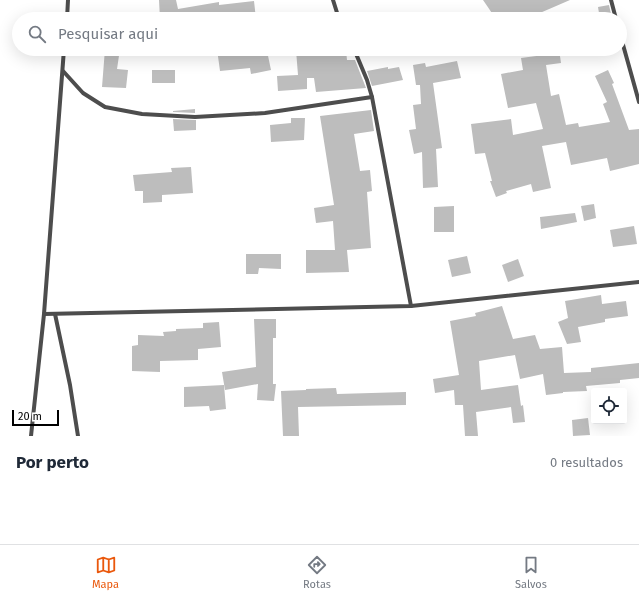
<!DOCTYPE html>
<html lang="pt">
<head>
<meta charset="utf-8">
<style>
  :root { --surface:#fff; --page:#f2f2f3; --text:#1f2937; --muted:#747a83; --line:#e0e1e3; --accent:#ea580c }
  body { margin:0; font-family:"Fira Sans",sans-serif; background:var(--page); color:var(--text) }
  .controls { position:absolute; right:12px; bottom:12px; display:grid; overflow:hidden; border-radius:4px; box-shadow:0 4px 16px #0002 }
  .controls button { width:36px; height:36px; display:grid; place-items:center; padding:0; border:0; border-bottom:1px solid var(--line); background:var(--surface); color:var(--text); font:20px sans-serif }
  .scale { position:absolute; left:12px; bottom:10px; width:47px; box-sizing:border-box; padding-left:4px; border:2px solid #000; border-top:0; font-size:11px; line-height:14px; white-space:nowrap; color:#000; -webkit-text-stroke:3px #fff; paint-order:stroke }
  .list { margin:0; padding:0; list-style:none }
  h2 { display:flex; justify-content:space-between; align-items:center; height:52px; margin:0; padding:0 16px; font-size:17px }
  h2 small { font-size:13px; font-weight:400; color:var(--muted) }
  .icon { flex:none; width:22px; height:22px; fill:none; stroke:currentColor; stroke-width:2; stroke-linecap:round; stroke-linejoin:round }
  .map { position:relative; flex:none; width:639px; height:436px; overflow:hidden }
  .search { position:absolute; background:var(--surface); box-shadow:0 4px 16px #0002; left:12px; right:12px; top:12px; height:44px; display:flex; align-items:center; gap:10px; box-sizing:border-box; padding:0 14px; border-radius:22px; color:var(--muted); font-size:15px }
  .sheet { height:108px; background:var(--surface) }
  nav { display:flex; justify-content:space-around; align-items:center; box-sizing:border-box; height:56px; border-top:1px solid var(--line); background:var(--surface); font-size:11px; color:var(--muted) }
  nav a { display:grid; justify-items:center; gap:2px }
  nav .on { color:var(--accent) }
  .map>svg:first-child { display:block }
  .building { fill:#bdbdbd }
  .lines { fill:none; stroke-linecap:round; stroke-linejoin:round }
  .minor { stroke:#4d4d4d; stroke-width:4 }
</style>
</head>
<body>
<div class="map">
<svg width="639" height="436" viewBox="0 0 639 436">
  <rect width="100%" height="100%" fill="#fff"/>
  <!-- building -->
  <g class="building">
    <polygon points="159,0 176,0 178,9 219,2 219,5 254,1 256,19 160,19"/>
    <polygon points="483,0 570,0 526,19 496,19"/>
    <polygon points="609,5 612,19 600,19 598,7"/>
    <polygon points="105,49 120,49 117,69 128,70 126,88 102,87"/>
    <polygon points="217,49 255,49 256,53 267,51 271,70 251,74 250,68 220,71"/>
    <polygon points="313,49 313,52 346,50 347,60 355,60 366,88 316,92 314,78 307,78 307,89 278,91 277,76 298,75 296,50"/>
    <polygon points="543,49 559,49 561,63 546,65 551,96 559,94 566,125 578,123 579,127 610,122 603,104 607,102 595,76 608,70 614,83 612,84 629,130 639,129 639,164 610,171 607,158 571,165 566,142 542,146 551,188 533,192 531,184 506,191 507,193 496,197 490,181 492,181 485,153 475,154 471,124 511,119 513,135 543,129 536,103 508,108 501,74 523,70 521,58 544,55"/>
    <polygon points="457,61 461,78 433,83 442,148 436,149 438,187 423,188 422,152 414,154 409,130 416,129 413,105 421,104 420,85 416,85 413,65 425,63 426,67"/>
    <polygon points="388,67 388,69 399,67 403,80 372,86 367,71"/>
    <rect x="152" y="70" width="23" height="13"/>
    <polygon points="195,109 195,113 173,112 173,111"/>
    <polygon points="371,110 374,131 354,134 360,171 370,170 372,191 367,192 371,248 347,250 349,272 306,273 306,250 335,250 333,221 316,223 314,208 334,205 320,116"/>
    <polygon points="291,118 305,118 304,140 271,142 270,125 291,123"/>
    <polygon points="173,119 196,120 196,130 174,131"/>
    <polygon points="191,167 193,193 162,195 162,202 143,203 143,191 135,191 133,175 172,172 171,168"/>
    <polygon points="594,204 596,218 584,221 581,206"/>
    <polygon points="454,206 454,232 434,232 434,207"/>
    <polygon points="575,213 577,222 541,229 540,217"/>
    <polygon points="634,226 637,244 613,247 610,230"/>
    <polygon points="246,254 281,254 281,269 259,268 258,274 246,274"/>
    <polygon points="467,256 471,273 452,277 448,260"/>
    <polygon points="518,259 524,276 508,282 502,265"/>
    <polygon points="601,295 602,304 626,301 628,316 605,319 605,322 578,327 581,342 567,344 558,322 568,318 565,301"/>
    <polygon points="502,306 513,339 535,335 540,349 562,347 564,373 591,372 591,368 639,363 639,378 620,380 620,383 586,386 587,391 563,392 563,393 546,395 543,374 520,379 515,355 479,361 481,390 518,385 521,406 523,405 525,422 513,423 511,407 476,412 478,436 465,436 463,405 455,405 454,390 435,393 433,379 459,375 450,321 476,316 475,313"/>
    <polygon points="254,319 276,319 276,338 273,338 273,384 276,384 274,401 257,400 258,384 225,390 222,372 256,367"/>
    <polygon points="219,322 221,347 198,349 198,360 160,361 160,372 132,371 132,346 138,345 138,335 164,336 163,332 176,331 176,329 203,328 203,323"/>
    <polygon points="224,385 226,409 210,411 209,406 184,407 184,387"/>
    <polygon points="336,388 337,394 406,392 406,405 298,407 299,436 283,436 281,391 306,390 306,389"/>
    <polygon points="588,418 590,435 573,436 572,420"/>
  </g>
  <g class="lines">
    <!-- minor -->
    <g class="minor">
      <polyline points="333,0 339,19"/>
      <polyline points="611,0 616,19"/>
      <polyline points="67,19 68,0"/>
      <polyline points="620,34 639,102"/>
      <polyline points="354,49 367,80 372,97 411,306"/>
      <polyline points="63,71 83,93 105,107 142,114 195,117 265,113 372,97"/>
      <polyline points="44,314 411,306 639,282"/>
      <polyline points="55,314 70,385 78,436"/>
      <polyline points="31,436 44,314 64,49"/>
    </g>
  </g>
</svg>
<div class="controls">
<button><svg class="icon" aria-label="locate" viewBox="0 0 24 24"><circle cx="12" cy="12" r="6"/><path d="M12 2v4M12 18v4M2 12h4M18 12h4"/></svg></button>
</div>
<div class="scale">20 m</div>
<div class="search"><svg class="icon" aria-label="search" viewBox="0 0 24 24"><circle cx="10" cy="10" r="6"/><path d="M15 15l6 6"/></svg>Pesquisar aqui</div>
</div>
<section class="sheet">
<h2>Por perto<small>0 resultados</small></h2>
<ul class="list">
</ul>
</section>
<nav>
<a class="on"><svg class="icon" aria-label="map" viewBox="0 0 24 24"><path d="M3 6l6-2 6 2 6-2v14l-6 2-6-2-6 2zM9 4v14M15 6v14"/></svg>Mapa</a>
<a><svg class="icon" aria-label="directions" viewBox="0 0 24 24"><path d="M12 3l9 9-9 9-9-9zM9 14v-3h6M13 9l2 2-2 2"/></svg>Rotas</a>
<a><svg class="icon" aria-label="saved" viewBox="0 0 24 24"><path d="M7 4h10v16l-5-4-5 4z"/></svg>Salvos</a>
</nav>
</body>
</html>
